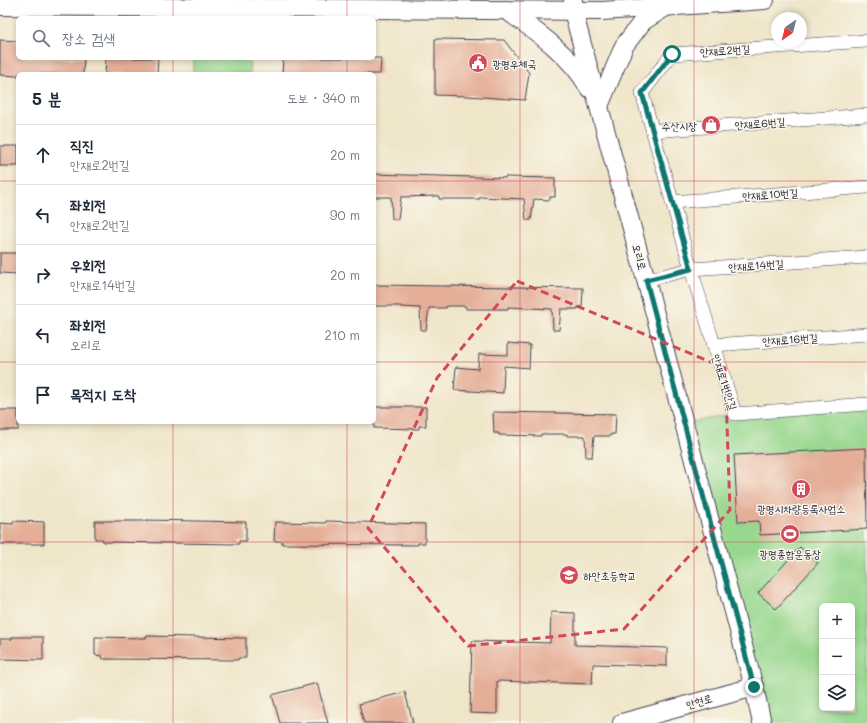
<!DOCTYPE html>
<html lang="ko">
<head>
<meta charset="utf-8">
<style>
  :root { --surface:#fff; --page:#f6f6f7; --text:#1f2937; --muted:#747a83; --line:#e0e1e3 }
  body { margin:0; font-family:Mali,"Poor Story",sans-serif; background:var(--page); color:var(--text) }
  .controls { position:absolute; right:12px; bottom:12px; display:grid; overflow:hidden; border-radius:6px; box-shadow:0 2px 6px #0003 }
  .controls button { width:36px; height:36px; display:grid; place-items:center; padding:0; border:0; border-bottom:1px solid var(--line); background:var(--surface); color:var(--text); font:20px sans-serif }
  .compass { position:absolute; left:771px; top:12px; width:36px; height:36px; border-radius:50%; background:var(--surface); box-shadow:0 2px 6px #0003; rotate:215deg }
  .stop { position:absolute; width:12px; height:12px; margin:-9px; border:3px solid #0f766e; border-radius:50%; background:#fff }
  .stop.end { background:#0f766e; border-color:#fff; box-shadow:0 1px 4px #0008 }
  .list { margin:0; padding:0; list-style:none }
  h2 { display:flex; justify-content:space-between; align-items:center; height:52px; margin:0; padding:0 16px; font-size:17px }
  h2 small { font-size:13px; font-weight:400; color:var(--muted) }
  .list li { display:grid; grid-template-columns:26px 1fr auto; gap:12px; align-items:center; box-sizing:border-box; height:60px; padding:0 16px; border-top:1px solid var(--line) }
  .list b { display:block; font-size:15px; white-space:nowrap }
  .list p { margin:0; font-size:13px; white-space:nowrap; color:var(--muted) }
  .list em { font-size:13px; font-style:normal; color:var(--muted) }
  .icon { flex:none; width:22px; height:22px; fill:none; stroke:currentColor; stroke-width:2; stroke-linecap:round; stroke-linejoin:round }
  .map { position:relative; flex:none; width:867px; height:723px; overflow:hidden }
  .search { position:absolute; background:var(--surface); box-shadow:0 2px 6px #0003; left:16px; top:16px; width:360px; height:44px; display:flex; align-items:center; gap:10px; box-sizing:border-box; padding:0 14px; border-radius:6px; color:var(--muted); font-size:15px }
  .panel { position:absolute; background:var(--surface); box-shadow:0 2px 6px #0003; left:16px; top:72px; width:360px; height:352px; border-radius:6px }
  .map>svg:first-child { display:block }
  .green { fill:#97d78e; stroke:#5c7c64; fill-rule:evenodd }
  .building { fill:#e4ae97 }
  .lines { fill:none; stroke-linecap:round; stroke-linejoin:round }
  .street-casing { stroke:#413f50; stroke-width:14 }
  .secondary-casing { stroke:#413f50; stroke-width:20 }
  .street { stroke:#fff; stroke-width:13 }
  .secondary { stroke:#fff; stroke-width:18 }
  .route { stroke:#0f766e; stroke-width:5 }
  .marked { fill:none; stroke:#d1495b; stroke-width:3; stroke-dasharray:8 5; stroke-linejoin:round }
  .grid { fill:none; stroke:#d1495b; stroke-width:1; stroke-opacity:0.55 }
  .labels { text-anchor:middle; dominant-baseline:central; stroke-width:3; stroke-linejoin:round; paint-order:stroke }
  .street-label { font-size:11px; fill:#22223b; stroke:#fbf7ec }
  .poi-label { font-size:11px; fill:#22223b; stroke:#fbf7ec; text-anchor:start }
</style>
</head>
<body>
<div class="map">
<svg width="867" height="723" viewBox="0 0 867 723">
  <rect width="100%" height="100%" fill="#fbf7ec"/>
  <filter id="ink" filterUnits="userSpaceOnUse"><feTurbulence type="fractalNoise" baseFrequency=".025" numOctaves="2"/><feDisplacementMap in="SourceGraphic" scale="8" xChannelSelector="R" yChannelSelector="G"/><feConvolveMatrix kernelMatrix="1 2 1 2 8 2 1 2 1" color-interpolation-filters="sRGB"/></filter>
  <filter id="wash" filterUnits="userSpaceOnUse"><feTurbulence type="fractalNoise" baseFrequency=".012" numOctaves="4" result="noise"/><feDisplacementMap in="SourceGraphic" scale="16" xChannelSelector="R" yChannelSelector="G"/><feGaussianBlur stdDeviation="0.9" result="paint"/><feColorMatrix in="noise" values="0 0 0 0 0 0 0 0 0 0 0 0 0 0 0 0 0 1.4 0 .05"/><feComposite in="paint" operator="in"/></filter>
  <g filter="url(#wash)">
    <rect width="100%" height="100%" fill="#efe5c9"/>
    <!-- green -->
    <g class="green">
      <polygon points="193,58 249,58 250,74 193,74"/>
      <path d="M867,404V723H762L684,424L735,414ZM822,606H852V708H822Z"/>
    </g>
    <g id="blocks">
      <!-- building -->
      <g class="building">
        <polygon points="435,39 504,40 529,73 525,100 467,96 435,95"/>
        <polygon points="0,40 18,41 18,58 84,58 83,74 18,74 18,76 0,75"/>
        <polygon points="106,58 158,58 157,74 105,74"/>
        <polygon points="283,58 381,58 380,74 282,74"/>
        <rect x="0" y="146" width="18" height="20"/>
        <polygon points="374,174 505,178 505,177 555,178 555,197 550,197 550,200 534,199 531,220 526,220 524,199 480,197 480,199 439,199 439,196 401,197 398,219 392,219 391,197 374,197"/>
        <polygon points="0,253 18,253 18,274 0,273"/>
        <polygon points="374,285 583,288 582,307 578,307 578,309 561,309 559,330 553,330 552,309 508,307 508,309 466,309 466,306 446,306 446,308 429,308 426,330 421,330 420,308 401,307 401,306 374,306"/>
        <polygon points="508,343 530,345 529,368 504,366 503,393 454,390 456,367 478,369 479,354 508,355"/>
        <polygon points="374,407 426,407 426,426 419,426 419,429 374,428"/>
        <rect x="0" y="410" width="18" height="20"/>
        <polygon points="493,412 616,414 615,434 611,434 611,436 594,436 592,457 586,457 585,436 567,436 567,434 541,434 541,436 499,435 499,433 494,433"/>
        <polygon points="866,448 867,529 760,535 759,521 738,522 734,455"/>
        <polygon points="146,520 246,522 246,541 239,541 239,544 103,542 103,539 95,539 95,521 147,521"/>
        <polygon points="13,521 44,522 44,544 0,544 0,523 13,524"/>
        <polygon points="326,521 425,524 425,543 418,543 418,545 282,544 282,541 274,541 275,522 326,523"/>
        <polygon points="800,547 818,563 776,609 758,593"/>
        <polygon points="551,612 575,613 575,645 667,648 667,666 593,664 592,684 497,681 497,714 470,713 472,641 550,643"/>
        <polygon points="146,636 246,638 246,658 238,658 238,660 103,659 102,656 95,655 95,637 146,638"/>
        <polygon points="12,637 43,637 43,660 0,659 0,639 12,639"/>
        <polygon points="317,683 328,723 280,723 272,695"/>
        <polygon points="405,692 413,723 364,723 359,704"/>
      </g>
    </g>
  </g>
  <g filter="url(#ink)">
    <use href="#blocks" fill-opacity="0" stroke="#413f50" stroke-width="1"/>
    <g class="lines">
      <!-- street casing -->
      <g class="street-casing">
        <g id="street">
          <polyline points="867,41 672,54 642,93 691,269 735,414 867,404"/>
          <polyline points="653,131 867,115"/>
          <polyline points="672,202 867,187"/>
          <polyline points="646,280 691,269 867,257"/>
          <polyline points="714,345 867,334"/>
        </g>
      </g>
      <!-- secondary casing -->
      <g class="secondary-casing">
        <g id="secondary">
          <polyline points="573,0 573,11 646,280 754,687 762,723"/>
          <polyline points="0,6 602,11 765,0"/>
          <path d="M506,10C536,31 572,56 589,88"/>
          <polyline points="599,106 624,46 643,21 664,8"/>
          <polyline points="622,723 754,687"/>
        </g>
      </g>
      <!-- street -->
      <use href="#street" class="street"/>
      <!-- secondary -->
      <use href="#secondary" class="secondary"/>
    </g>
  </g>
  <g class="lines" filter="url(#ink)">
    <!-- route -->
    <polyline class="route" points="672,54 642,93 691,269 646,280 754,687"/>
  </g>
  <!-- marked area -->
  <path class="marked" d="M517,281L725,368L730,510L624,629L468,646L368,528L437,378Z"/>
  <!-- grid -->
  <path class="grid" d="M173,0V18M347,0V18M520,0V723M694,0V723M173,58V74M347,58V74M0,181H18M374,181H867M0,362H18M374,362H867M173,422V723M347,422V723M0,542H867"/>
  <!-- icons -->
  <defs>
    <g id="civic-disc" transform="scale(1)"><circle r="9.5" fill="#d1495b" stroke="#fbf7ec"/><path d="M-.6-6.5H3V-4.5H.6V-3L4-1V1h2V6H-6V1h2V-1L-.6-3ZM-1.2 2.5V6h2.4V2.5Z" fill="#fff"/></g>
    <g id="shop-disc" transform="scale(1)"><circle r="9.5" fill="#d1495b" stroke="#fbf7ec"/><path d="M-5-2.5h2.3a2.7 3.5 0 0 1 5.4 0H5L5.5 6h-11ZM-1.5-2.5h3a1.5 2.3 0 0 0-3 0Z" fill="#fff"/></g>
    <g id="building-disc" transform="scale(1)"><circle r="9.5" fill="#d1495b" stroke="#fbf7ec"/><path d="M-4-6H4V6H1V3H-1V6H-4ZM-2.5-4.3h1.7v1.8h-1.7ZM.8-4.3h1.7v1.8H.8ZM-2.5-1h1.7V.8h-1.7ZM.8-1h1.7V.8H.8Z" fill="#fff"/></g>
    <g id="stadium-disc" transform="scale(1)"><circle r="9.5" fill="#d1495b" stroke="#fbf7ec"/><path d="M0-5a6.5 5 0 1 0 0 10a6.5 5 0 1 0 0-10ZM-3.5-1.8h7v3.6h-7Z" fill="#fff"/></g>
    <g id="school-disc" transform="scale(1)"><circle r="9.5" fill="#d1495b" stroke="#fbf7ec"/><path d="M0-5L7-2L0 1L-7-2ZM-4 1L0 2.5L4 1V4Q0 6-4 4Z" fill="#fff"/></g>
  </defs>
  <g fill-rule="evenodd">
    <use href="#civic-disc" x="478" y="63"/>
    <use href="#shop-disc" x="711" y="125"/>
    <use href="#building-disc" x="801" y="489"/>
    <use href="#stadium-disc" x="790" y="534"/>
    <use href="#school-disc" x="569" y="575"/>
  </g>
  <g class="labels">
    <!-- street labels -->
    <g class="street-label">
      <text transform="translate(725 50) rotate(-4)">안재로2번길</text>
      <text transform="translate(760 123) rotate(-4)">안재로6번길</text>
      <text transform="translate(770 194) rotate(-4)">안재로10번길</text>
      <text transform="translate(640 257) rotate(75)">오리로</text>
      <text transform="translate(756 265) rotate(-4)">안재로14번길</text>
      <text transform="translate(790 339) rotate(-4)">안재로16번길</text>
      <text transform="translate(725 382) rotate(72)">안재로1번안길</text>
      <text transform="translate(699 701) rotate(-16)">안현로</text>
    </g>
    <!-- poi labels -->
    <g class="poi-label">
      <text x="492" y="63">광명우체국</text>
      <text x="697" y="125" text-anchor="end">수산시장</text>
      <text x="801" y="508" text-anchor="middle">광명시차량등록사업소</text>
      <text x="790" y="553" text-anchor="middle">광명종합운동장</text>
      <text x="583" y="575">하안초등학교</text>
    </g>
  </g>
</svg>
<div class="controls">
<button>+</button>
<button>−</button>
<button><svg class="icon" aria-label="layers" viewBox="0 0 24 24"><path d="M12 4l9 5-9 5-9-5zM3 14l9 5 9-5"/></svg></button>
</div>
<svg class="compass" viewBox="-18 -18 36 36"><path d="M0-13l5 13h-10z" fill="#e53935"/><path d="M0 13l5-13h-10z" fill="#747a83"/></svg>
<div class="stop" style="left:672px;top:54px"></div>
<div class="stop end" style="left:754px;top:687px"></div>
<div class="search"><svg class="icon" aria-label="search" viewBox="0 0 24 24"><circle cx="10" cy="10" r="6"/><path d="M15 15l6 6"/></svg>장소 검색</div>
<section class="panel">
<h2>5 분<small>도보 · 340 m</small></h2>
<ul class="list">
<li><svg class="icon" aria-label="ahead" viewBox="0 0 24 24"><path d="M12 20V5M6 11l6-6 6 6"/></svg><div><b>직진</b><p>안재로2번길</p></div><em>20 m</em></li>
<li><svg class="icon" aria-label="left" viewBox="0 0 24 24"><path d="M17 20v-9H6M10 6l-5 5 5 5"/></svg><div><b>좌회전</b><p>안재로2번길</p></div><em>90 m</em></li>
<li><svg class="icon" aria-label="right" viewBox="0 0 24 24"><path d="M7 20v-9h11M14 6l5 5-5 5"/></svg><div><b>우회전</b><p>안재로14번길</p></div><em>20 m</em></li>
<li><svg class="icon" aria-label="left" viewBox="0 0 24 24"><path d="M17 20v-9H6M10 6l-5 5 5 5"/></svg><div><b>좌회전</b><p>오리로</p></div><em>210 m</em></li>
<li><svg class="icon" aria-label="arrive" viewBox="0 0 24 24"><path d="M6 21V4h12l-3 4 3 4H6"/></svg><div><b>목적지 도착</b></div></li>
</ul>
</section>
</div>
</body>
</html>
